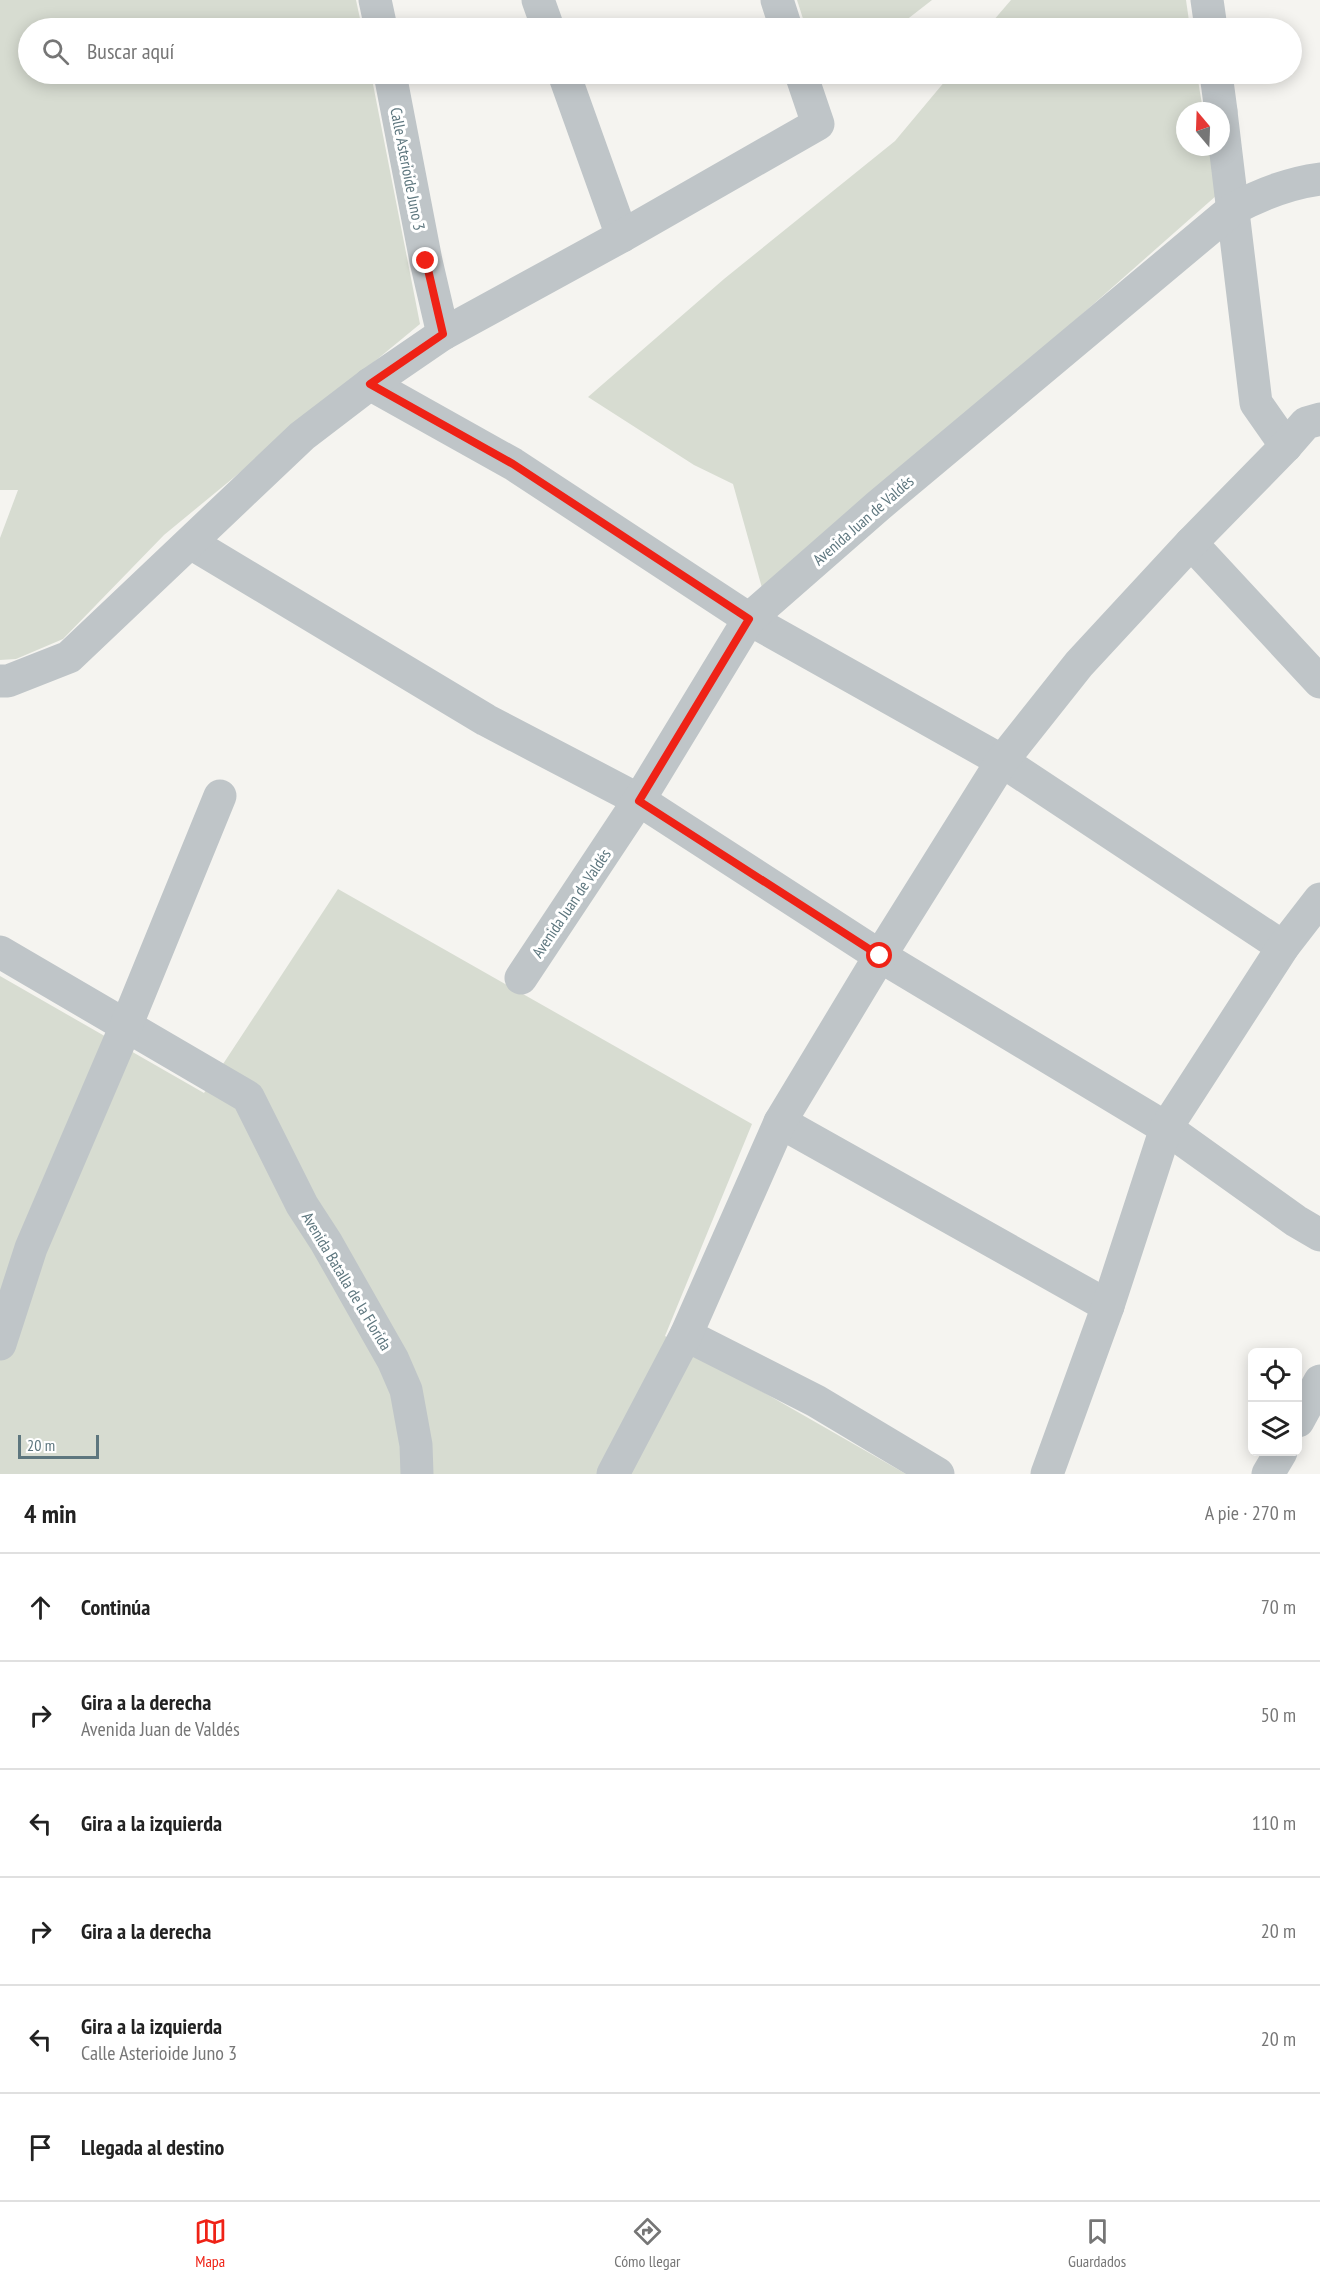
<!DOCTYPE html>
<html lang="es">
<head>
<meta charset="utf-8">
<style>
  :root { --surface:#fff; --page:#f2f2f2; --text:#222; --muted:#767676; --line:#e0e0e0; --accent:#ef2216 }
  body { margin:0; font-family:"PT Sans Narrow",sans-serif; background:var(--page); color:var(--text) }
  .controls { position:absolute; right:18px; bottom:18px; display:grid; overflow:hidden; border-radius:9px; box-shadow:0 3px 15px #0003 }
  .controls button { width:54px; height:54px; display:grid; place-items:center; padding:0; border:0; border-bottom:2px solid var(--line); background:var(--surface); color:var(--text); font:30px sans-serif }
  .compass { position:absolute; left:1176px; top:102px; width:54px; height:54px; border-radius:50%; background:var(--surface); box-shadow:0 3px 15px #0003; rotate:341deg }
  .scale { position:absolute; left:18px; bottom:15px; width:81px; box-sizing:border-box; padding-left:6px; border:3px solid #5d767e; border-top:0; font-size:16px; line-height:21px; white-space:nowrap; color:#5d767e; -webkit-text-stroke:4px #fff; paint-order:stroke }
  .stop { position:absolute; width:18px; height:18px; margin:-14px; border:4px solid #ef2216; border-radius:50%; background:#fff }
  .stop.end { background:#ef2216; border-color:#fff; box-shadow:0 2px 6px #0008 }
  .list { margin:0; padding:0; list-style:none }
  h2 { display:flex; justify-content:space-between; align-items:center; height:78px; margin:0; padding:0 24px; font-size:26px }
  h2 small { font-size:20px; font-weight:400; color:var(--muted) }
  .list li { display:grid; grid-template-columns:39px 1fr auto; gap:18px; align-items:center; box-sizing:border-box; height:108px; padding:0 24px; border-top:2px solid var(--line) }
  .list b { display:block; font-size:22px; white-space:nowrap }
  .list p { margin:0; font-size:20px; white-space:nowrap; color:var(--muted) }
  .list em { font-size:20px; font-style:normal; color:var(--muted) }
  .icon { flex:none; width:33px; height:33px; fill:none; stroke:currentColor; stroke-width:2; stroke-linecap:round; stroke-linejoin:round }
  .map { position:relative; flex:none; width:1320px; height:1474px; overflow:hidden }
  .search { position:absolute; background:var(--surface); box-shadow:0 3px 15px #0003; left:18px; right:18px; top:18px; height:66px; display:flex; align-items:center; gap:15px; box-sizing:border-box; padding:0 21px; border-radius:33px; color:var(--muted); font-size:22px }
  .sheet { height:726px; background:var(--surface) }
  nav { display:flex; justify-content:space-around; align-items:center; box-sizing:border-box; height:84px; border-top:2px solid var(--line); background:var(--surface); font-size:16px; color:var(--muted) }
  nav a { display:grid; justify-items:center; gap:3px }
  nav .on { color:var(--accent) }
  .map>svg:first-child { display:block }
  .green { fill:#d7dcd1 }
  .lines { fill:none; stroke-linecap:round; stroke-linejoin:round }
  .minor { stroke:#bfc5c8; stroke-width:33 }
  .route { stroke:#ef2216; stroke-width:8 }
  .labels { text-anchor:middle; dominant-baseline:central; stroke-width:6; stroke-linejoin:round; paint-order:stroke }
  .street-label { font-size:16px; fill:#5d767e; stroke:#fff }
</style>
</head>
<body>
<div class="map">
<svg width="1320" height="1474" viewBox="0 0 1320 1474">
  <rect width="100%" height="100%" fill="#f5f4f0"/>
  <!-- green -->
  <g class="green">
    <polygon points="0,0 356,0 362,28 28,28 28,74 371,74 420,324 164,535 63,639 16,659 0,660 0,538 18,490 0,490"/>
    <polygon points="797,0 932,0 896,28 806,28"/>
    <polygon points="1011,0 1186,0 1190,28 987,28"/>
    <polygon points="951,74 1197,74 1203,111 1185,111 1185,147 1209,147 1217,195 764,595 733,484 694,465 588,397 724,279 895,141"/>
    <polygon points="338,889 752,1124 665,1336 906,1474 0,1474 0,976 204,1093"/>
  </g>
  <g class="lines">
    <!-- minor -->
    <g class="minor">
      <polyline points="375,0 381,28"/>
      <polyline points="538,0 548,28"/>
      <polyline points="777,0 786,28"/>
      <polyline points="1207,0 1211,28"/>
      <polyline points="390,74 426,261 443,334"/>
      <polyline points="564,74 622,236"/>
      <polyline points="1216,74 1221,111"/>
      <polyline points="1221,112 1256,403 1286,446"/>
      <polyline points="370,384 513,464 749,619 1002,761 1283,947"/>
      <polyline points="191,543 486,720 639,800 880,956 1166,1128 1296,1221 1320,1235"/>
      <polyline points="1191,543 1320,682"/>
      <polyline points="0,681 8,681 69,657 302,436 370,384 443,334 622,236 818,124 801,74"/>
      <polyline points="0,952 248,1097 302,1205 326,1242 393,1360 406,1390 416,1445 417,1474"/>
      <path d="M521,978L639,800L749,619L878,506L1233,209C1261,194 1288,183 1320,179"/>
      <polyline points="780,1122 1108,1306"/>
      <polyline points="686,1335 816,1401 938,1474"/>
      <polyline points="0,1344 31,1248 126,1026 220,796"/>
      <polyline points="1298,1421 1320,1381"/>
      <polyline points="613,1474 686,1335 780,1122 880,956 1002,761 1079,664 1191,543 1286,446 1306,423 1320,419"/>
      <polyline points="1047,1474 1108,1306 1166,1128 1283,947 1320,899"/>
      <polyline points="1268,1474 1281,1452"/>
    </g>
  </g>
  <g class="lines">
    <!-- route -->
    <polyline class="route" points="426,261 443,334 370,384 513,464 749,619 639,801 880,956"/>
  </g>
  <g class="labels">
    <!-- street labels -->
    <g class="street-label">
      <text transform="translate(408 169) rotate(79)">Calle Asterioide Juno 3</text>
      <text transform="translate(863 520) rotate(-41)">Avenida Juan de Valdés</text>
      <text transform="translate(571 903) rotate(-56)">Avenida Juan de Valdés</text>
      <text transform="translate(347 1281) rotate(59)">Avenida Batalla de la Florida</text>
    </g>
  </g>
</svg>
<div class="controls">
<button><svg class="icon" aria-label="locate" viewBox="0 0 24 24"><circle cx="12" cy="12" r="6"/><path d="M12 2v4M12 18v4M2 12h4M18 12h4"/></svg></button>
<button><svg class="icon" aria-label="layers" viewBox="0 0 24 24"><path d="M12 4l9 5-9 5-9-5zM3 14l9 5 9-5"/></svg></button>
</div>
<svg class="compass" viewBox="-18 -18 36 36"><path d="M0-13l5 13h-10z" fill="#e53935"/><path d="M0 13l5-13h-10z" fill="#767676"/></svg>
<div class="scale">20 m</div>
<div class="stop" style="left:880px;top:956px"></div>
<div class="stop end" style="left:426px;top:261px"></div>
<div class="search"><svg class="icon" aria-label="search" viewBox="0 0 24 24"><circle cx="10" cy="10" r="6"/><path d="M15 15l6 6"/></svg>Buscar aquí</div>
</div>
<section class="sheet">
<h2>4 min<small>A pie · 270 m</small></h2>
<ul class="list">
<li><svg class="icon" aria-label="ahead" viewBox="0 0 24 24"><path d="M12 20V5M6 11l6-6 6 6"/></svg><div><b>Continúa</b></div><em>70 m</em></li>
<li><svg class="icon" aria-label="right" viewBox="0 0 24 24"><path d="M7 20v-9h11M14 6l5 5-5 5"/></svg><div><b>Gira a la derecha</b><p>Avenida Juan de Valdés</p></div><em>50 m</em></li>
<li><svg class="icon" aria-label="left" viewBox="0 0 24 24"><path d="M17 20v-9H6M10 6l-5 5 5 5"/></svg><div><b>Gira a la izquierda</b></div><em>110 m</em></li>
<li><svg class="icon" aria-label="right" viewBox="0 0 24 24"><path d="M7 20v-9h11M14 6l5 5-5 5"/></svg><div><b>Gira a la derecha</b></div><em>20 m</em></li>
<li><svg class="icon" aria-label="left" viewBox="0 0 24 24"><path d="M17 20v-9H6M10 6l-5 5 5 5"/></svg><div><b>Gira a la izquierda</b><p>Calle Asterioide Juno 3</p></div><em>20 m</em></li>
<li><svg class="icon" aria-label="arrive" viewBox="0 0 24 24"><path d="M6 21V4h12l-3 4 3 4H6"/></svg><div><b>Llegada al destino</b></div></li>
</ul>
</section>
<nav>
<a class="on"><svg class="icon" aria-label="map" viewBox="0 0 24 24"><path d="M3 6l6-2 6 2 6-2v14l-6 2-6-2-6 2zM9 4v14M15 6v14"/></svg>Mapa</a>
<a><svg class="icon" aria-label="directions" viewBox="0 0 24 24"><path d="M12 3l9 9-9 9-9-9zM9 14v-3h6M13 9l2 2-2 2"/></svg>Cómo llegar</a>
<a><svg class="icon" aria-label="saved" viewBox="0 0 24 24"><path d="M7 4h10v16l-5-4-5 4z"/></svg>Guardados</a>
</nav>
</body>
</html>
